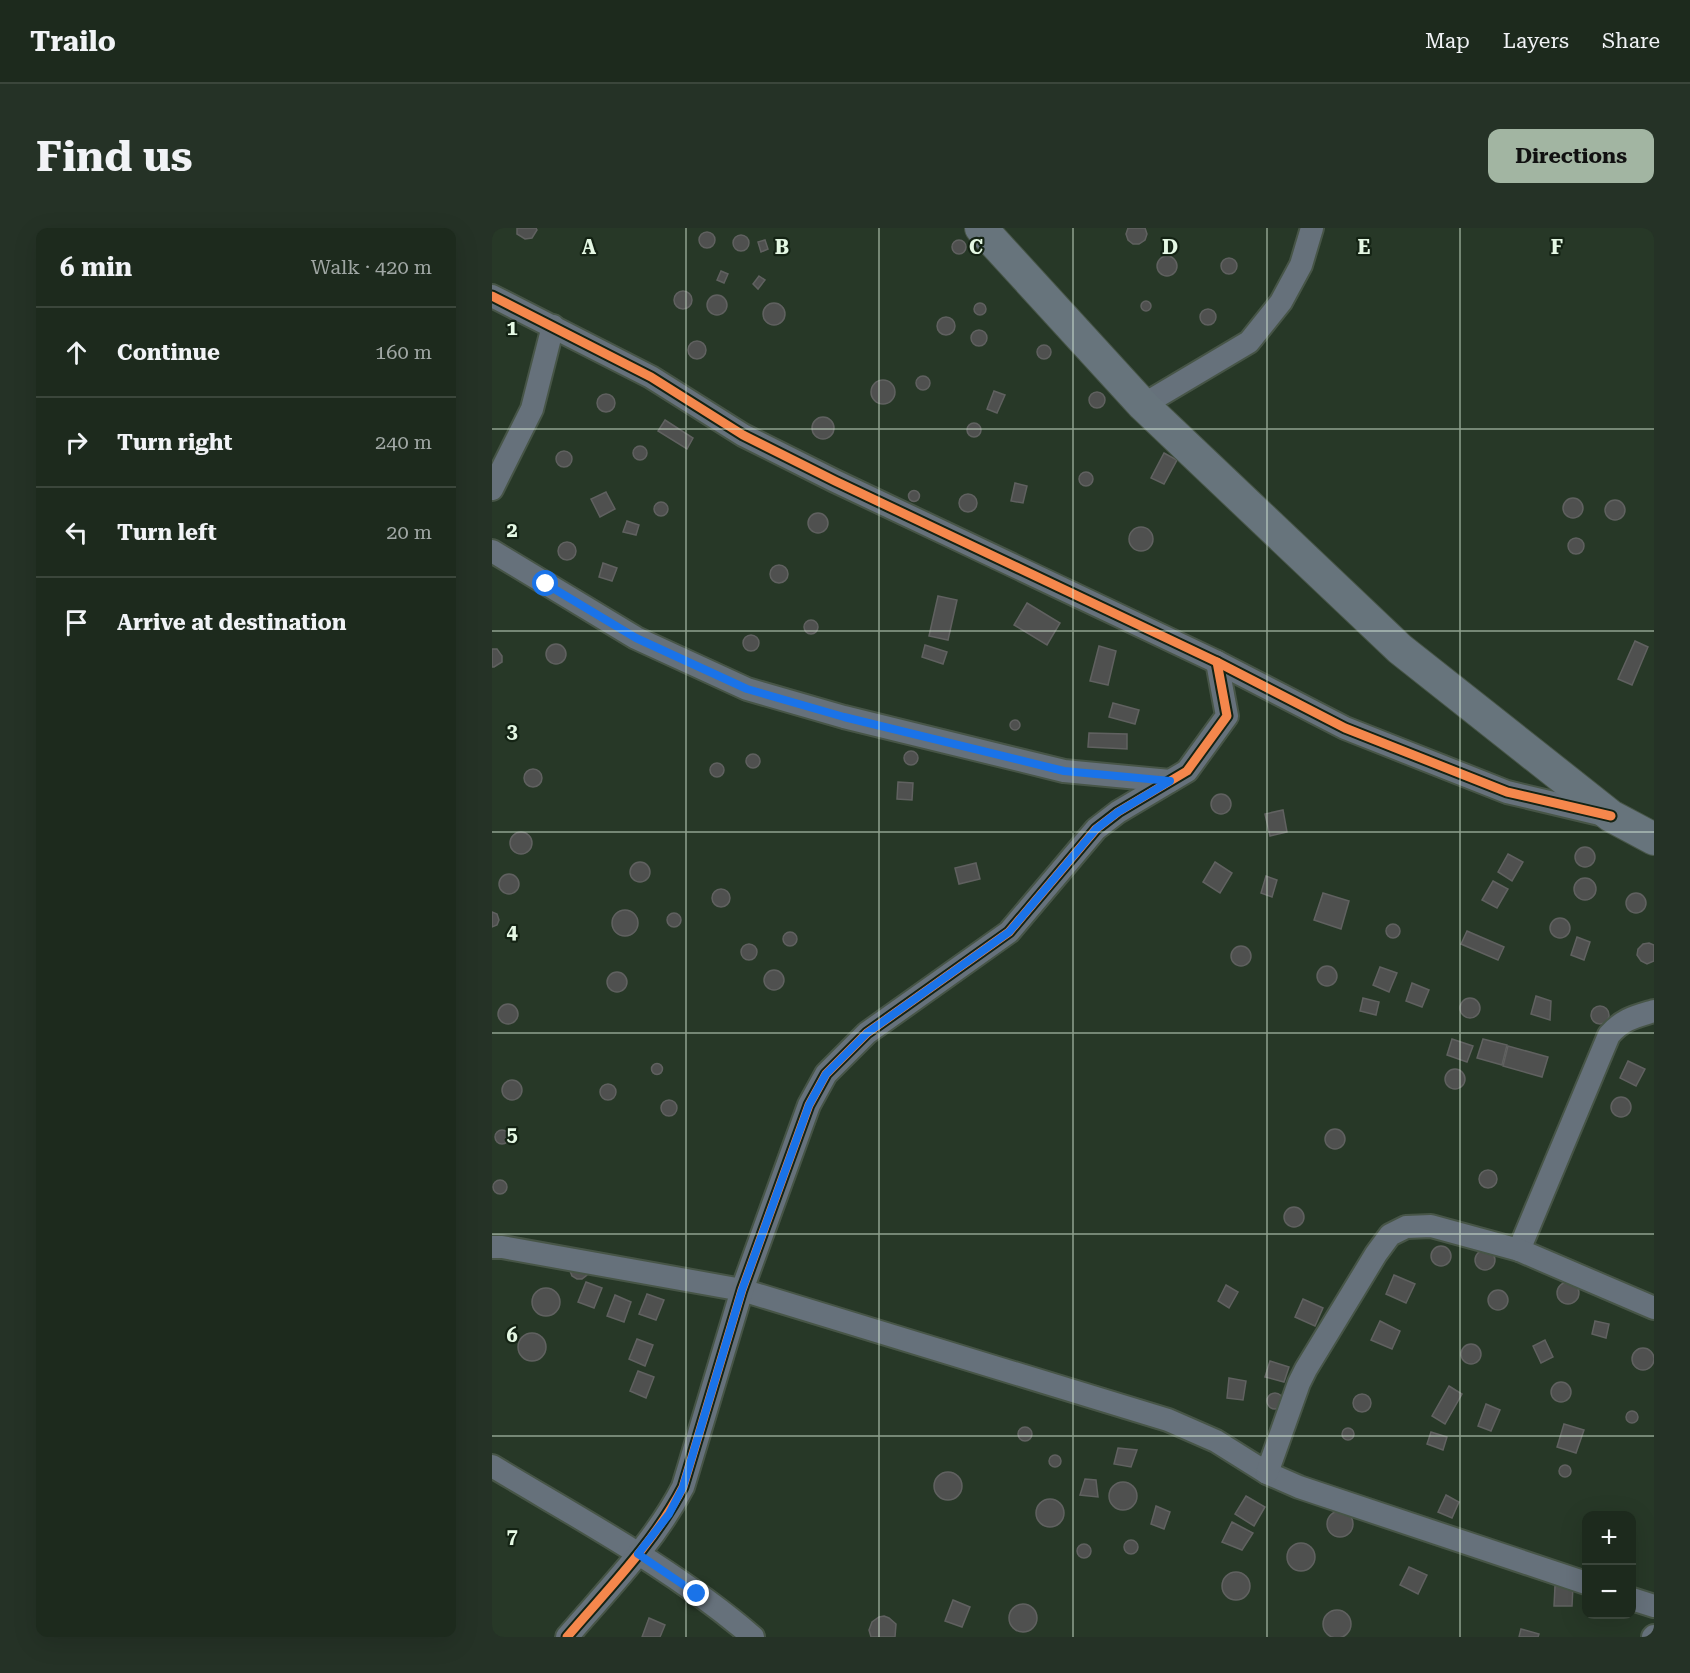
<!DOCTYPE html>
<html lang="en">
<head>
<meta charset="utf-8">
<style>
  :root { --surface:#1d2a1d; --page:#253226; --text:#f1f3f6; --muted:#a0a7a4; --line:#3b463b; --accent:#a2b5a2 }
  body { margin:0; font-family:"Roboto Serif",serif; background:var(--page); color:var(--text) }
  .controls { position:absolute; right:18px; bottom:18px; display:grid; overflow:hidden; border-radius:12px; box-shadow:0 6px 24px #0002 }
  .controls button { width:54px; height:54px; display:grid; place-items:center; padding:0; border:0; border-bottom:2px solid var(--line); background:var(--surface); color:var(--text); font:30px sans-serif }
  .stop { position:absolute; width:18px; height:18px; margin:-14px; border:4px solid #1a73e8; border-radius:50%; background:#fff }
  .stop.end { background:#1a73e8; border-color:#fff; box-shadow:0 2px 6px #0008 }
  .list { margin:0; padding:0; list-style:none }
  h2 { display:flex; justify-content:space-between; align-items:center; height:78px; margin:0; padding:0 24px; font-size:26px }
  h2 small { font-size:20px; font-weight:400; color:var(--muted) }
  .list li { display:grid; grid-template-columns:39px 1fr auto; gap:18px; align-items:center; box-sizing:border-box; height:90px; padding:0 24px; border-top:2px solid var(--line) }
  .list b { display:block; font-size:22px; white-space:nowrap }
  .list em { font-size:20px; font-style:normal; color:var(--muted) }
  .icon { flex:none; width:33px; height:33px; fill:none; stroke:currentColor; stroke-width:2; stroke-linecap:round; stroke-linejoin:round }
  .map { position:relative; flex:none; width:1162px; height:1409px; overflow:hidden; border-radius:12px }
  header { display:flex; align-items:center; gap:36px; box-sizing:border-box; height:84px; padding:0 30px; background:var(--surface); border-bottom:2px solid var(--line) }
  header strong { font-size:28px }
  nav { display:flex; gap:33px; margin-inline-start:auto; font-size:21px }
  .intro { display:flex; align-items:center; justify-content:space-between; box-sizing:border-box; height:144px; padding:0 36px }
  h1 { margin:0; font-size:42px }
  .button { padding:15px 27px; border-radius:12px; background:var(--accent); color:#111; font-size:21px; font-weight:700 }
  main { display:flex; gap:36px; padding:0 36px }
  aside { flex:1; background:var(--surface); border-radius:12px; box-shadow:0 6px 24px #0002 }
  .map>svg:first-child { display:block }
  .building { fill:#4f504f; stroke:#606160; stroke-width:1.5 }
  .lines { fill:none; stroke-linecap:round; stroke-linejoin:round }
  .minor-casing { stroke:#475547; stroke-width:26 }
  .secondary-casing { stroke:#475547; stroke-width:34 }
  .minor { stroke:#66717b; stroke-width:22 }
  .secondary { stroke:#67747c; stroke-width:32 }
  .cycleway-casing { stroke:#142314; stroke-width:13 }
  .cycleway { stroke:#f5874c; stroke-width:9 }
  .route { stroke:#1a73e8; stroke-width:8 }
  .grid { fill:none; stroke:#e5f8e4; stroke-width:1.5; stroke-opacity:0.55 }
  .grid-label { font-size:20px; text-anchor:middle; font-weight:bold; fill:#e5f8e4; stroke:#142314; stroke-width:4.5; stroke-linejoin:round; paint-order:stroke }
</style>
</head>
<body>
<header>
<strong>Trailo</strong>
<nav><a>Map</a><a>Layers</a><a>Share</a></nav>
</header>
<div class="intro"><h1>Find us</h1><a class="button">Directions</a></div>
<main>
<aside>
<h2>6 min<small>Walk · 420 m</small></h2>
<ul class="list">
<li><svg class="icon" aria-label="ahead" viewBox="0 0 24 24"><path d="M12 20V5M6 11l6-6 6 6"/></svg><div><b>Continue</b></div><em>160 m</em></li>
<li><svg class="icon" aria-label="right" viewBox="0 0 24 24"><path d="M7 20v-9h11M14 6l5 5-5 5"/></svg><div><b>Turn right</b></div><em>240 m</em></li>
<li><svg class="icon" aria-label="left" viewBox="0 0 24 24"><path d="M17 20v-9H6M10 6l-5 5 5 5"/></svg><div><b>Turn left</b></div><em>20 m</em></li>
<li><svg class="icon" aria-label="arrive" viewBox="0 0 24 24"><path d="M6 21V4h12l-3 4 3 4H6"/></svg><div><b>Arrive at destination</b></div></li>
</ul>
</aside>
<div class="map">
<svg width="1162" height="1409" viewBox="0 0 1162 1409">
  <rect width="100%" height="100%" fill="#273827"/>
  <!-- building -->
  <g class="building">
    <polygon points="25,0 44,0 45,2 40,10 33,11 25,6"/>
    <polygon points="636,0 653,0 655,6 653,12 647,16 641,16 636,12 634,6"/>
    <circle cx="215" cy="12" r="8"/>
    <circle cx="249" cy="15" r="8"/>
    <polygon points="273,12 276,21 269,24 266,14"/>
    <circle cx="467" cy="19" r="7"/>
    <circle cx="675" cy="38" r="10"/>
    <circle cx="737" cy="38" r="8"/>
    <polygon points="229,43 236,46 232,55 225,52"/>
    <polygon points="267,48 273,52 266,61 261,56"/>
    <circle cx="191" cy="72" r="9"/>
    <circle cx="225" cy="77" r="10"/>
    <circle cx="654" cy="78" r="5"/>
    <circle cx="282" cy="86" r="11"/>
    <circle cx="488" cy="81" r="6"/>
    <circle cx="716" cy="89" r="8"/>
    <circle cx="454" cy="98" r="9"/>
    <circle cx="487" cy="110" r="8"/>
    <circle cx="205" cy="122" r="9"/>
    <circle cx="552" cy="124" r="7"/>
    <circle cx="431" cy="155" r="7"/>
    <circle cx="391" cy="164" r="12"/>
    <polygon points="502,163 513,167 505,185 495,181"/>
    <circle cx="605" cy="172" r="8"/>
    <circle cx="114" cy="175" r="9"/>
    <circle cx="331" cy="200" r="11"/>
    <polygon points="173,192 201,210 195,221 166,203"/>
    <circle cx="482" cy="202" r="7"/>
    <circle cx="148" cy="225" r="7"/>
    <circle cx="72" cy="231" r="8"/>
    <polygon points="672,225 685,232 672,256 659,250"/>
    <circle cx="594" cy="251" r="7"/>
    <polygon points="523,255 535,258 531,275 519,273"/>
    <circle cx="422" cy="268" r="5.5"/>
    <polygon points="114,264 123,281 108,289 99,271"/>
    <circle cx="476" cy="275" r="9"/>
    <circle cx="1081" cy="280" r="10"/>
    <circle cx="1123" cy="282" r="10"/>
    <circle cx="169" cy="281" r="7"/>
    <circle cx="326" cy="295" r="10"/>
    <polygon points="135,293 147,297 144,307 131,304"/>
    <circle cx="649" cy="311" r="12"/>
    <circle cx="1084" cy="318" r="8"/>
    <circle cx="75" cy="323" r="9"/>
    <polygon points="111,335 125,340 120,353 107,349"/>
    <circle cx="287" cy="346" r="9"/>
    <polygon points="446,368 465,372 456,412 437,408"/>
    <polygon points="535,375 568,395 555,417 522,397"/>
    <circle cx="319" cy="399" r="7"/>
    <circle cx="259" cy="415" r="8"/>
    <polygon points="1143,413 1156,419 1140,457 1126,451"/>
    <circle cx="64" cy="426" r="10"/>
    <polygon points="433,417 455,424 451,436 430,429"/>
    <polygon points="607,418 624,423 616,457 598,453"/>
    <polygon points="0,421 5,421 10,428 10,434 2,439 0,439"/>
    <polygon points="621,475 647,482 643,496 617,489"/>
    <circle cx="523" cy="497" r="5"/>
    <polygon points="597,505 635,506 635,521 596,519"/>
    <circle cx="419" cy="530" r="7"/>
    <circle cx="261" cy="533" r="7"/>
    <circle cx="225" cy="542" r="7"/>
    <circle cx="41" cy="550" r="9"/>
    <polygon points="406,554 421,555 420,572 405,571"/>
    <circle cx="729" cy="576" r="10"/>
    <polygon points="791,582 795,604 778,608 773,586"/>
    <circle cx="29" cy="615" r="11"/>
    <circle cx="1093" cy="629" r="10"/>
    <polygon points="1016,626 1031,634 1020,653 1006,644"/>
    <circle cx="148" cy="644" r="10"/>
    <polygon points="723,634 740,645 728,665 711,654"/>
    <polygon points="484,635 488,651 467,656 463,640"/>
    <circle cx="17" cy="656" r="10"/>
    <polygon points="774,648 785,652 780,669 769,665"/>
    <circle cx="1093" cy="661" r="11"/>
    <polygon points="1001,653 1016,661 1005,680 990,672"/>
    <circle cx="229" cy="670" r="9"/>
    <polygon points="831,665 857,673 849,701 822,692"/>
    <circle cx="1144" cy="675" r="10"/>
    <circle cx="133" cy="695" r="13"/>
    <polygon points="0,684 5,686 7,692 5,697 0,699"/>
    <circle cx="182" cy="692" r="7"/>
    <circle cx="1068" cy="700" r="10"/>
    <circle cx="901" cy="703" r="7"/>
    <polygon points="975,703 1012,719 1006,732 969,716"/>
    <circle cx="298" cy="711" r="7"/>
    <polygon points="1085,709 1098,714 1092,732 1079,727"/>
    <polygon points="1157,715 1162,717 1162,733 1155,736 1149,733 1145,727 1146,721 1151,716"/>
    <circle cx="257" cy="724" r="8"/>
    <circle cx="749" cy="728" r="10"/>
    <circle cx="835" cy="748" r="10"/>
    <polygon points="888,739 905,745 897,764 881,757"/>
    <circle cx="282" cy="752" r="10"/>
    <circle cx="125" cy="754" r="10"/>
    <polygon points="920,755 937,762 930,779 914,773"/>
    <polygon points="1044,768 1059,773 1058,792 1039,786"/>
    <circle cx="978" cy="780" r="10"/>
    <polygon points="871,770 887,774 884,787 868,783"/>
    <circle cx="16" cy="786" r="10"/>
    <circle cx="1108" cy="787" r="9"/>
    <polygon points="960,811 981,818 975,834 955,827"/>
    <polygon points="991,811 1015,817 1010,837 985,830"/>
    <polygon points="1016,818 1056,829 1050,849 1011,838"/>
    <polygon points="1136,833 1153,841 1144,858 1128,850"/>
    <circle cx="165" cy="841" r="5.5"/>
    <circle cx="963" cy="851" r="10"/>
    <circle cx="20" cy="862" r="10"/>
    <circle cx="116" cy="864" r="8"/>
    <circle cx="1129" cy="879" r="10"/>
    <circle cx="177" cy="880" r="8"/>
    <circle cx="843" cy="911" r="10"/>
    <circle cx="10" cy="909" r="7"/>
    <circle cx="996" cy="951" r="9"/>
    <circle cx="8" cy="959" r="7"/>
    <circle cx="802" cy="989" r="10"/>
    <circle cx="949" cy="1028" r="10"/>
    <circle cx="993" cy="1032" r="10"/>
    <polygon points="96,1042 95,1047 90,1051 85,1051 80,1048 78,1043"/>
    <polygon points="902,1047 923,1056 914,1075 894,1066"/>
    <circle cx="1076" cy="1065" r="11"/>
    <polygon points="94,1054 110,1060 102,1080 86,1074"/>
    <polygon points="734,1057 746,1064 737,1080 726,1073"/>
    <circle cx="54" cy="1074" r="14"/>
    <circle cx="1006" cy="1072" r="10"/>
    <polygon points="155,1066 172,1072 164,1092 147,1086"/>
    <polygon points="123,1067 139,1074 132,1094 115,1088"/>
    <polygon points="811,1071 831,1080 823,1098 803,1089"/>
    <polygon points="888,1093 908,1103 900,1121 879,1112"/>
    <polygon points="1103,1093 1117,1096 1114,1110 1100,1106"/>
    <circle cx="40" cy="1119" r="14"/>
    <polygon points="145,1111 161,1117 153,1138 137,1131"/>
    <polygon points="1053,1112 1061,1129 1049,1135 1041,1118"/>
    <circle cx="979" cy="1126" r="10"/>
    <circle cx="1151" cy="1131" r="11"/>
    <polygon points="778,1133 797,1139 792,1154 773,1149"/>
    <polygon points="146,1143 162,1149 154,1170 138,1163"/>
    <polygon points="737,1150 754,1153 751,1172 735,1170"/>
    <circle cx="1069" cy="1164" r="10"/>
    <polygon points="957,1158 970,1166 953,1196 940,1188"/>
    <circle cx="783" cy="1173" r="8"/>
    <circle cx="870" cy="1175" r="9"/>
    <polygon points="994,1176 1008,1182 999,1203 986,1198"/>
    <circle cx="1140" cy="1189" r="6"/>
    <polygon points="1072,1196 1092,1202 1084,1225 1065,1219"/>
    <circle cx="533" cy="1206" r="7"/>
    <circle cx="856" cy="1206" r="6"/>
    <polygon points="939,1204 955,1209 951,1222 935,1216"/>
    <polygon points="626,1220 645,1222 639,1239 622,1236"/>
    <circle cx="563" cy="1233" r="6"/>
    <circle cx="1073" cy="1243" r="6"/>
    <circle cx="456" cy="1258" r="14"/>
    <polygon points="593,1251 604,1252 606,1269 588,1267"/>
    <circle cx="631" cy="1268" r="14"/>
    <polygon points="954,1267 967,1274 960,1290 946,1284"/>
    <polygon points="754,1268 773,1279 762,1298 743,1286"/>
    <circle cx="558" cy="1285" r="14"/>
    <polygon points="664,1278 678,1284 672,1301 659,1296"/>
    <circle cx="848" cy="1296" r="13"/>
    <polygon points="740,1294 761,1305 750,1322 730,1314"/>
    <circle cx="639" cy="1319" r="7"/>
    <circle cx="809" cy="1329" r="14"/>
    <circle cx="592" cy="1323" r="7"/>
    <polygon points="917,1339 935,1347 926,1366 908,1357"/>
    <circle cx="744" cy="1358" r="14"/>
    <polygon points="1063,1358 1081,1358 1080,1378 1062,1378"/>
    <polygon points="461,1372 478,1379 470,1399 453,1393"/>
    <circle cx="531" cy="1390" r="14"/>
    <circle cx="845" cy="1396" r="14"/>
    <polygon points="392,1388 397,1390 404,1396 403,1409 379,1409 377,1402 380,1394 387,1389"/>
    <polygon points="157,1390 173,1397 168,1409 150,1409"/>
    <polygon points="1029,1401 1047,1406 1046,1409 1027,1409"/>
  </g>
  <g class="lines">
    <!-- minor casing -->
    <g class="minor-casing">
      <g id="minor">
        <polyline points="0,68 159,149 251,207 343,253 725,434 853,500 1015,564 1112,587"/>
        <polyline points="651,177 757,114 789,74 809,37 820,0"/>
        <polyline points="0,261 40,181 61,98"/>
        <polyline points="0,323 144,410 255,461 352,489 572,543 678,553"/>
        <polyline points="0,1019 10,1019 250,1062 676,1192 724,1213 775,1245 807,1259 1094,1355"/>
        <path d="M1027,1022L1117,807C1131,791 1142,789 1162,783"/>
        <path d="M0,1238C88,1291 182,1341 261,1409"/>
        <polyline points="775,1245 807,1155 814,1141 884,1026 898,1007 914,999 939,998 1027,1022 1162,1080"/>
        <polyline points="1140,1371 1162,1378"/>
        <path d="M75,1409C116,1361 162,1315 191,1259L250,1062L317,877L334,846L375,805L517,704L604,601L626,584L695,543L735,488L725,434"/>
        <polyline points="1161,1409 1162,1408"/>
      </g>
    </g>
    <!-- secondary casing -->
    <g class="secondary-casing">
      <polyline id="secondary" points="489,0 651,177 908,421 1119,588 1162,611"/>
    </g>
    <!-- minor -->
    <use href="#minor" class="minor"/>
    <!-- secondary -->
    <use href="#secondary" class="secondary"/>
    <!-- cycleway casing -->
    <g class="cycleway-casing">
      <g id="cycleway">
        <polyline points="0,68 159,149 251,207 343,253 725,434 853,500 1015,564 1119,588"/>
        <path d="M75,1409C116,1361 162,1315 191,1259L250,1062L317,877L334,846L375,805L517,704L604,601L626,584L695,543L735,488L725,434"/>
      </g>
    </g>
    <!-- cycleway -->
    <use href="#cycleway" class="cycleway"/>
  </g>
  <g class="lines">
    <!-- route -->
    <polyline class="route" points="54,356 144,410 255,461 352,489 572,543 678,553 626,584 604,601 517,704 375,805 334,846 317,877 250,1062 191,1259 177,1286 146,1326 205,1366"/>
  </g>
  <!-- grid -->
  <path class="grid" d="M194,0V1409M387,0V1409M581,0V1409M775,0V1409M968,0V1409M0,201H1162M0,403H1162M0,604H1162M0,805H1162M0,1006H1162M0,1208H1162"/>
  <g class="grid-label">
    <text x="97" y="26">A</text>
    <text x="290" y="26">B</text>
    <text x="484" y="26">C</text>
    <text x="678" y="26">D</text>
    <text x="872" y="26">E</text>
    <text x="1065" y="26">F</text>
    <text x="20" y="107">1</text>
    <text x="20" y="309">2</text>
    <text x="20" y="510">3</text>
    <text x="20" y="711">4</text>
    <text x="20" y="913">5</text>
    <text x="20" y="1114">6</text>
    <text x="20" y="1315">7</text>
  </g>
</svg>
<div class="controls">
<button>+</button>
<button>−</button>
</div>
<div class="stop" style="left:54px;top:356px"></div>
<div class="stop end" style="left:205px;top:1366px"></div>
</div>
</main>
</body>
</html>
